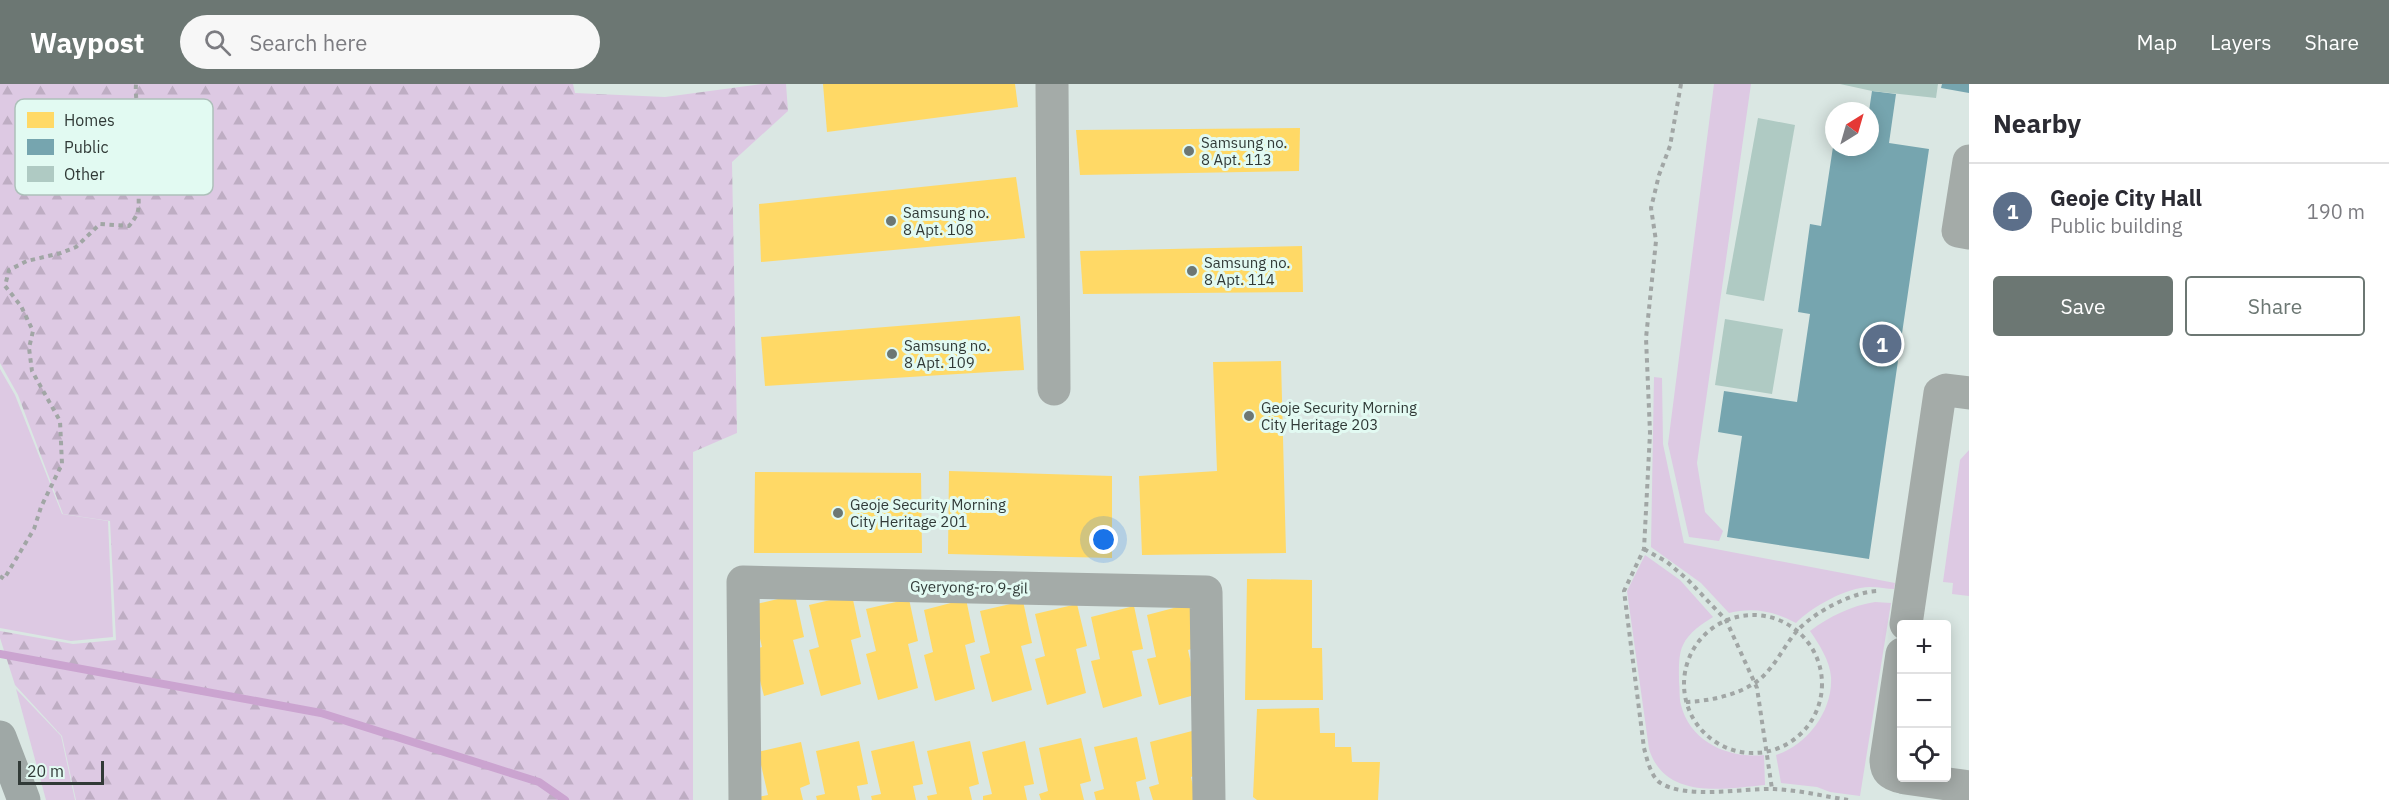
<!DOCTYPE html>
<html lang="en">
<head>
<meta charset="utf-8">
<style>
  :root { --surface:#fff; --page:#f7f7f7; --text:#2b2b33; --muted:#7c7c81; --line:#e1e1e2; --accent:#6c7773 }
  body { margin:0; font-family:"IBM Plex Sans",sans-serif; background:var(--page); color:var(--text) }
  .controls { position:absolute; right:18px; bottom:18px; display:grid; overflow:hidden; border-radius:6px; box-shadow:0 3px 15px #0003 }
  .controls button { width:54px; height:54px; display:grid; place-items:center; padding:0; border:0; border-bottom:2px solid var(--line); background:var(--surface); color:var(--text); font:30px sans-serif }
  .compass { position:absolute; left:1825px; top:18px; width:54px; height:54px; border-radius:50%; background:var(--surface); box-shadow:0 3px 15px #0003; rotate:37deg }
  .scale { position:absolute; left:18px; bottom:15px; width:86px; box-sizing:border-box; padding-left:6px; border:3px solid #313a37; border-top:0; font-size:16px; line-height:21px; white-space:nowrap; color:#313a37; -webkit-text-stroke:4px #e2faf2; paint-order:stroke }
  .you { position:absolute; left:1104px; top:456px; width:21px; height:21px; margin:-15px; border:4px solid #fff; border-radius:50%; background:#1a73e8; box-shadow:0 0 0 9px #1a73e833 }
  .badge { display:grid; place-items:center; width:39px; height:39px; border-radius:50%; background:var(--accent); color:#fff; font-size:20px; font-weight:700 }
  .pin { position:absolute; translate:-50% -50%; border:3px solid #fff; box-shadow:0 2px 6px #0006 }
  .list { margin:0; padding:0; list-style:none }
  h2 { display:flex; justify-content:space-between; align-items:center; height:78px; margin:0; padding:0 24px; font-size:26px }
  h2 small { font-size:20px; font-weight:400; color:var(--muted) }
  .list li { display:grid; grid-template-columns:39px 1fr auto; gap:18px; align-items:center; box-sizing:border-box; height:96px; padding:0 24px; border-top:2px solid var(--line) }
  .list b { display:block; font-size:22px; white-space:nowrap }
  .list p { margin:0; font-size:20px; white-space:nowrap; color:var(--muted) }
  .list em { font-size:20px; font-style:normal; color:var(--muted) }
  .actions { display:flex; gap:12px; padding:18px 24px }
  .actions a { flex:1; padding:14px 0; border:2px solid var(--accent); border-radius:6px; text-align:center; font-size:21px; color:var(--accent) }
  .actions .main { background:var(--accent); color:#fff }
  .icon { flex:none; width:33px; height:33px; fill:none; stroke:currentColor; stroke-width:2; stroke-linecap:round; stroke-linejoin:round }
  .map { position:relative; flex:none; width:1969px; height:716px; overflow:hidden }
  header { display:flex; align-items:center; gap:36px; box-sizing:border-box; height:84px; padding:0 30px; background:var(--accent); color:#fff }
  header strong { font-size:28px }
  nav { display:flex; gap:33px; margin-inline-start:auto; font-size:21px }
  .search { width:420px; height:54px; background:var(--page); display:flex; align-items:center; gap:15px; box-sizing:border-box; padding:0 21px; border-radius:33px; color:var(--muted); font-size:22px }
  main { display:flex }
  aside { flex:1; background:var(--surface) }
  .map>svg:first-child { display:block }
  .green { fill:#ddc9e3 }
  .forest { fill:url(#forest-firs) }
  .homes { fill:#ffd966 }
  .public { fill:#76a5af }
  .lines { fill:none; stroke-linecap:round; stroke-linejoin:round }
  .stream { stroke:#cba4d0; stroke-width:8 }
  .building { fill:#afcac3 }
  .path { stroke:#a1a6a5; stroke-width:4; stroke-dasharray:4.5 4.5; stroke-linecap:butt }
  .minor { stroke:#a4aba8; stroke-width:33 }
  .highway { stroke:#9fa8a6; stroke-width:33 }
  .poi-dot { fill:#6c7773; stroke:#e2faf2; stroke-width:2 }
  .labels { text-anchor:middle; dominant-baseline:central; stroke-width:6; stroke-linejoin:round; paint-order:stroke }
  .poi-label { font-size:15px; fill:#313a37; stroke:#e2faf2; text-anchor:start }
  .street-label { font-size:15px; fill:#313a37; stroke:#e2faf2 }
  .key { fill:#e2faf2; stroke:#adc0ba; stroke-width:1.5 }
  .key-label { font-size:16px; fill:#313a37 }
</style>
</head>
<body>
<header>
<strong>Waypost</strong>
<div class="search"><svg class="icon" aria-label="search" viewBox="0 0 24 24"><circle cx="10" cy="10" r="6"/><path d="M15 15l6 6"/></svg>Search here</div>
<nav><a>Map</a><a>Layers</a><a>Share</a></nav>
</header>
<main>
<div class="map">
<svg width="1969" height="716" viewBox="0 0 1969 716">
  <defs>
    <pattern id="forest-firs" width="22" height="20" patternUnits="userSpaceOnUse" patternTransform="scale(1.5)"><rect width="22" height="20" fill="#ddc9e3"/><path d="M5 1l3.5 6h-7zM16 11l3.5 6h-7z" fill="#beadc3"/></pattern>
  </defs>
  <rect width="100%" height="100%" fill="#dae7e3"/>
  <!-- green -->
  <g class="green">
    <polygon points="1714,0 1751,0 1697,379 1705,428 1723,447 1719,457 1689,453 1668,360"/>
    <polygon points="0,285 15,311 62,430 108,437 113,553 71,557 0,544"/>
    <path d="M1654,293L1662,294L1663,360L1684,459L1895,499L1894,505C1887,505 1879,503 1871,503C1849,502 1811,523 1796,539C1774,527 1753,523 1729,529L1701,499L1651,463Z"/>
    <polygon points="1969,366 1969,512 1952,510 1953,499 1943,498 1960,376"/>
    <path d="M1645,471L1680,496L1713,533C1702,540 1689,548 1683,561C1678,571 1679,587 1679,598C1680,605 1679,614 1681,621C1690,658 1729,675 1764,671L1765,701C1723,705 1665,716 1649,665L1627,507Z"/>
    <path d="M1875,518L1891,519L1860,712L1830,708L1817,703L1781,699L1776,671C1807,661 1833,627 1831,593C1830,577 1819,560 1810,547C1830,532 1851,522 1875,518Z"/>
    <polygon points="16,605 61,652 75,716 46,716"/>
  </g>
  <!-- forest -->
  <polygon class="forest" points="0,0 573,0 575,9 665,13 762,0 786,0 788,27 732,78 737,349 693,368 693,716 76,716 62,652 15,601 0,554 0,547 73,560 116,556 110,437 63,430 18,311 0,279"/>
  <!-- homes -->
  <g class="homes">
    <polygon points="823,0 1015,0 1018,23 827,48"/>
    <polygon points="1300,44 1299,87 1080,91 1076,46"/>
    <polygon points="1016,93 1025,154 761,178 759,120"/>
    <polygon points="1302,162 1303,208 1083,210 1080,167"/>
    <polygon points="1020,232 1024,286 765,302 761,253"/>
    <polygon points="1281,277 1286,469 1142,471 1139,392 1217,387 1213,278"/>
    <polygon points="949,387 1112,392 1112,474 948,470"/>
    <polygon points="755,388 921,389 922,469 754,469"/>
    <polygon points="1247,495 1312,496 1312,564 1322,564 1323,616 1245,616"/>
    <polygon points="795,511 804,553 793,556 804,600 764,612 752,566 762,563 752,521"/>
    <polygon points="852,511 861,553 851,556 861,600 821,612 809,566 819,563 809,521"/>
    <polygon points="909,515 918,557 908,560 918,604 878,616 866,570 876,567 866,525"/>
    <polygon points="966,515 975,558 965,561 975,605 935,617 924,571 933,568 924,526"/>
    <polygon points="1023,517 1032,559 1021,562 1032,606 992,618 980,572 990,569 980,527"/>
    <polygon points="1077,520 1087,562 1076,565 1086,609 1047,621 1035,575 1045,572 1035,530"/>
    <polygon points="1189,520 1199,563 1188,566 1198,610 1159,621 1147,575 1156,573 1147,531"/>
    <polygon points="1134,522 1143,565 1132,567 1142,612 1103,624 1091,577 1100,575 1091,533"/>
    <polygon points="1319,624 1320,649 1335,649 1335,663 1351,663 1352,678 1380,678 1378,716 1257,716 1253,713 1257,625"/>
    <polygon points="1192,647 1201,690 1191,693 1196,716 1153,716 1149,703 1159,700 1150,658"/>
    <polygon points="1137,653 1146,695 1136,698 1140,716 1096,716 1094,708 1104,705 1094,663"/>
    <polygon points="1081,654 1091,697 1080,700 1084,716 1041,716 1039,710 1048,707 1039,664"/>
    <polygon points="859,657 868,700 857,702 860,716 817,716 816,712 825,710 816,667"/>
    <polygon points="914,657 923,700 913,702 916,716 872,716 871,712 881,710 871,667"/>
    <polygon points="970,657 979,700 969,703 972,716 928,716 927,712 937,710 927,667"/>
    <polygon points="1025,657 1034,700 1024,702 1027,716 983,716 983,712 992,710 982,668"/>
    <polygon points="801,658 810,700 800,704 803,716 759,716 758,713 768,711 758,668"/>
  </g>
  <!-- public -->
  <g class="public">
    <polygon points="1942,0 1969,0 1969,9 1941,4"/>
    <polygon points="1872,7 1896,10 1889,59 1929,65 1869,475 1727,453 1742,352 1718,348 1724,307 1797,318 1810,230 1798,228 1810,140 1821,142 1833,63 1870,63 1869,27"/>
  </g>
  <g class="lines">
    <!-- stream -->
    <polyline class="stream" points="0,570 321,629 539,698 565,716"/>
  </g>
  <!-- building -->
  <g class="building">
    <polygon points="1840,0 1938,0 1936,14 1872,7"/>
    <polygon points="1758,34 1795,41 1764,217 1726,210"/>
    <polygon points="1725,235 1783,245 1772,310 1715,301"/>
  </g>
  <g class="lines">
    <!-- path -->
    <g class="path">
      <path d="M1681,0L1670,62L1659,91L1651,124L1656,157L1646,254L1650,349L1644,465L1624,507L1644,664C1647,675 1650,690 1659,698C1685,716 1744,704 1774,705C1798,706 1823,712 1848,716"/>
      <polyline points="1644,465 1667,478 1688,496 1726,536 1757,604 1772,705"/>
      <path d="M0,492L4,495L34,445L41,423L62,380L60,337L32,287L29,264L33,247L21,222L5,202L9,186L27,177L61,169L76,163L100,140L129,142C144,124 136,121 140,102C142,95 148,88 148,80C148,53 134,27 136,0"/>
      <circle cx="1753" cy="600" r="69"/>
      <path d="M1686,618C1708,617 1734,612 1753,600C1773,588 1782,564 1797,547C1814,528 1854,507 1879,507"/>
    </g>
    <!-- minor -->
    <g class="minor">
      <polyline points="1052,0 1054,305"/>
      <polyline points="1969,77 1958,147 1969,149"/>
      <polyline points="1906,540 1940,309 1946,306 1969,309"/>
      <path d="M1902,570L1886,676C1886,687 1891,691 1902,693"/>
      <polyline points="1905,694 1969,703"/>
      <polyline points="745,716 743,498 1206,508 1209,716"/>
    </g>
    <!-- highway -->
    <polyline class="highway" points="0,653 24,716"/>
  </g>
  <!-- markers -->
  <g class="poi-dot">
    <circle cx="1189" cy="67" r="6"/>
    <circle cx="891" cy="137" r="6"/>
    <circle cx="1192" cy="187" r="6"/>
    <circle cx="892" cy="270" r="6"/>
    <circle cx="1249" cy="332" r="6"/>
    <circle cx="838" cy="429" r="6"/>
  </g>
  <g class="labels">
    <!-- poi labels -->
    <g class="poi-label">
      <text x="1201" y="58">Samsung no.<tspan x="1201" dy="17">8 Apt. 113</tspan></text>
      <text x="903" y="128">Samsung no.<tspan x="903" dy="17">8 Apt. 108</tspan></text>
      <text x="1204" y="178">Samsung no.<tspan x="1204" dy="17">8 Apt. 114</tspan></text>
      <text x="904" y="261">Samsung no.<tspan x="904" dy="17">8 Apt. 109</tspan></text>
      <text x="1261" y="323">Geoje Security Morning<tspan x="1261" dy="17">City Heritage 203</tspan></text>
      <text x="850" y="420">Geoje Security Morning<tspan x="850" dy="17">City Heritage 201</tspan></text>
    </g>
    <!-- street labels -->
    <g class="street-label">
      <text transform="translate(969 503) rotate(1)">Gyeryong-ro 9-gil</text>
    </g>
  </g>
  <!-- legend -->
  <rect x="15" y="15" width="198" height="96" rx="9" class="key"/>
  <rect x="27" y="28" width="27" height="16" fill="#ffd966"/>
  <rect x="27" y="55" width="27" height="16" fill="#76a5af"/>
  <rect x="27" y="82" width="27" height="16" fill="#afcac3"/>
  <g class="key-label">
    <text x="64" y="42">Homes</text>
    <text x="64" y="69">Public</text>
    <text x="64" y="96">Other</text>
  </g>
</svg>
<div class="controls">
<button>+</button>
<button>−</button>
<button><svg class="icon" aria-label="locate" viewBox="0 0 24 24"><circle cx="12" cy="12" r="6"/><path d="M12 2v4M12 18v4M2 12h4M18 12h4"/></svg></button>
</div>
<svg class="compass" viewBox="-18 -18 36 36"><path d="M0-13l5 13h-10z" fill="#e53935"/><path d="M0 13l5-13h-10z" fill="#7c7c81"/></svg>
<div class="scale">20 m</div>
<div class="you"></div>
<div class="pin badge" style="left:1882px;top:260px;background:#5c6f8a">1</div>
</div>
<aside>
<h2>Nearby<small></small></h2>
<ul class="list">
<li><span class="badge" style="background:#5c6f8a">1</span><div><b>Geoje City Hall</b><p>Public building</p></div><em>190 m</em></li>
</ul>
<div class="actions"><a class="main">Save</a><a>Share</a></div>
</aside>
</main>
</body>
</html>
